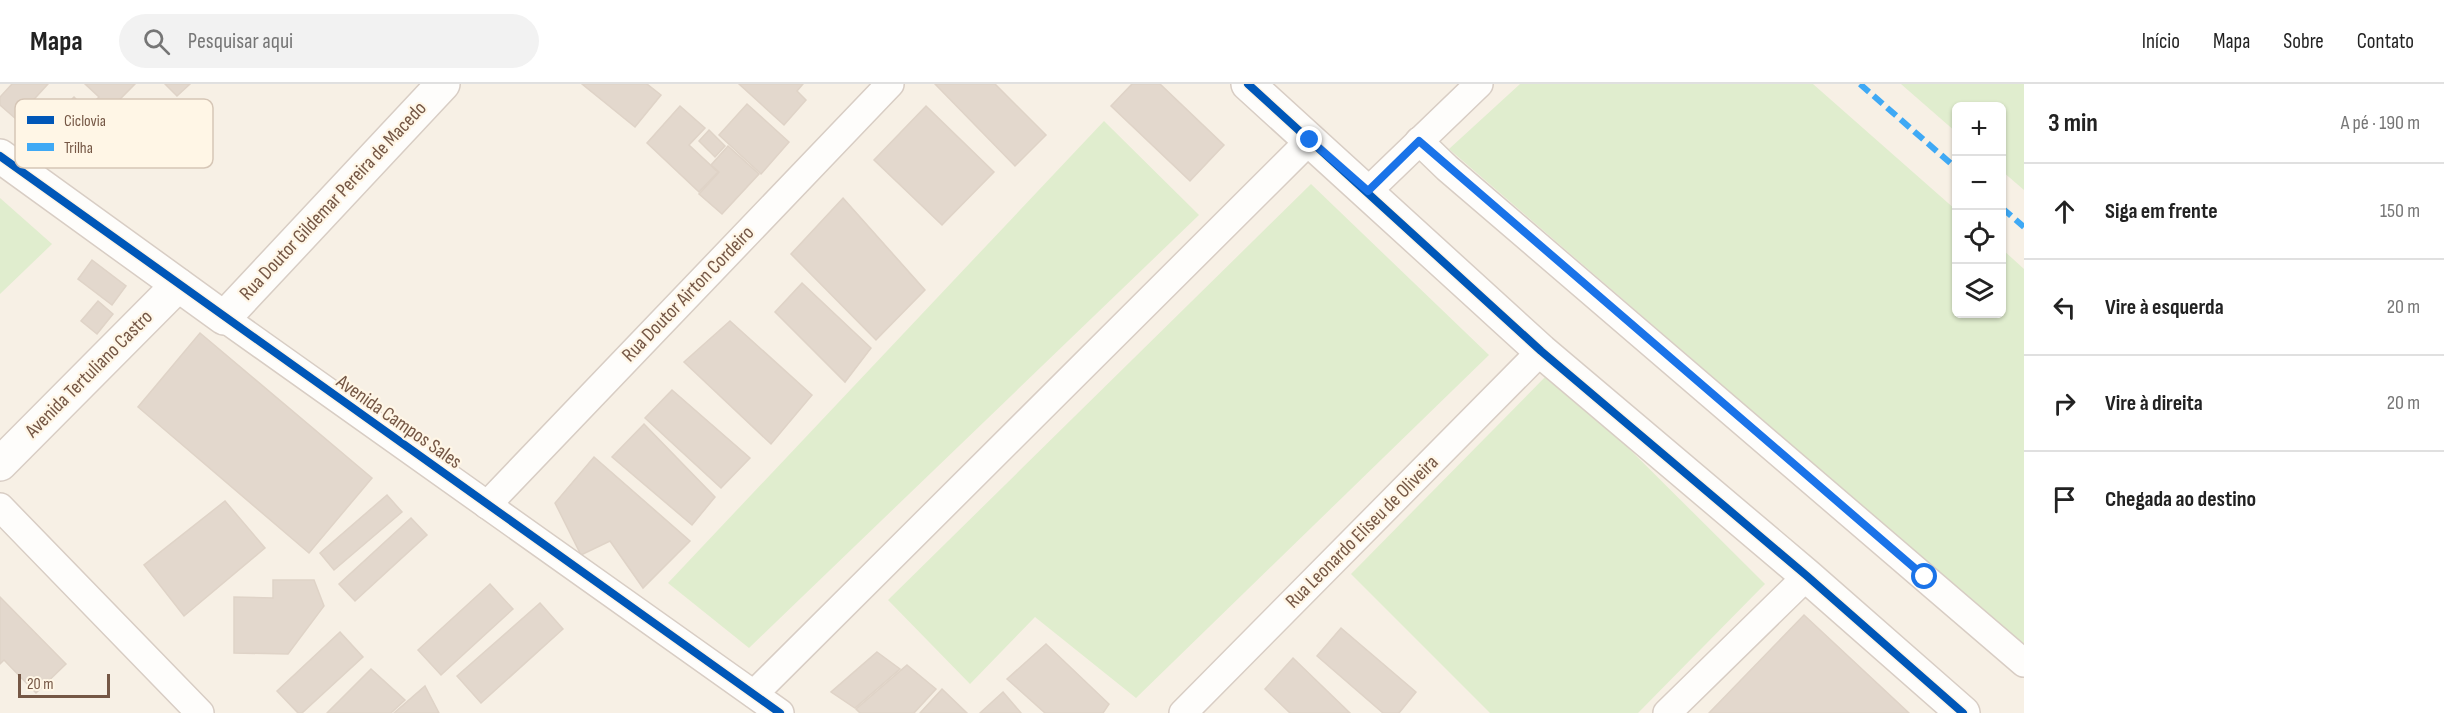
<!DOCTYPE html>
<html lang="pt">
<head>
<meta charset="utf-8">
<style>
  :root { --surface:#fff; --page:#f2f2f2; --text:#222; --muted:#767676; --line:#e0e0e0 }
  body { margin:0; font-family:"Sofia Sans Condensed",sans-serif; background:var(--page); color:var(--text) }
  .controls { position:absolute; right:18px; top:18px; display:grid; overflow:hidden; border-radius:9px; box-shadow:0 2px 4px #0004 }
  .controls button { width:54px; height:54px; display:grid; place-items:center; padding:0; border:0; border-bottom:2px solid var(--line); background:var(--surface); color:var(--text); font:30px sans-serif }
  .scale { position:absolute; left:18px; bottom:15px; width:92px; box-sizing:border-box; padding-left:6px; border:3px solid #755745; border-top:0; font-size:16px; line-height:21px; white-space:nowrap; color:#755745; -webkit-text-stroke:4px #fff6e6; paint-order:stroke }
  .stop { position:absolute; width:18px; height:18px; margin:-14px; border:4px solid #1a73e8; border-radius:50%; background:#fff }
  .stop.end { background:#1a73e8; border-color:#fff; box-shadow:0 2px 6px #0008 }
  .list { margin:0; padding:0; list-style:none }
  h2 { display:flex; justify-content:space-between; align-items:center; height:78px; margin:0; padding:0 24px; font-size:26px }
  h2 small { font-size:20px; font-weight:400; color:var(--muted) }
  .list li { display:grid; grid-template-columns:39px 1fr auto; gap:18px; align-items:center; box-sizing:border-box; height:96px; padding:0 24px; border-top:2px solid var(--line) }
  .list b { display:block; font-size:22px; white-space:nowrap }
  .list em { font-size:20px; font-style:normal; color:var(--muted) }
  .icon { flex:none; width:33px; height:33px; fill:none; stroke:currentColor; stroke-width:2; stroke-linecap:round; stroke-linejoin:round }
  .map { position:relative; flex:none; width:2024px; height:629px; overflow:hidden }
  header { display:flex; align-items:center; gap:36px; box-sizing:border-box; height:84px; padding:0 30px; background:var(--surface); border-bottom:2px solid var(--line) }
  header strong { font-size:28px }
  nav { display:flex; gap:33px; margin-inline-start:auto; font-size:21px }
  .search { width:420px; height:54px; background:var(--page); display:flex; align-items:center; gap:15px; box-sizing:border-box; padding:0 21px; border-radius:33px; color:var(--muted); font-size:22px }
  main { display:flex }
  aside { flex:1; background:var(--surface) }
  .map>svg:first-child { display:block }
  .green { fill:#e0edce }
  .building { fill:#e3d8cd; stroke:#dfd3c7; stroke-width:1.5 }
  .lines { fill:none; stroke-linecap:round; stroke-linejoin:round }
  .minor-casing { stroke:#d8cdc4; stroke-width:30 }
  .tertiary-casing { stroke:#d8cdc4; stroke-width:36 }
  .minor { stroke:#fefdfb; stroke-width:27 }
  .tertiary { stroke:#fefdfb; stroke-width:33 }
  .quiet { stroke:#3fa9f5; stroke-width:6; stroke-dasharray:12 6; stroke-linecap:butt }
  .cycleway-casing { stroke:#fff6e6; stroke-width:11 }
  .cycleway { stroke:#0057b8; stroke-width:8 }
  .route { stroke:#1a73e8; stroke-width:8 }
  .labels { text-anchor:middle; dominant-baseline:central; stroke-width:4.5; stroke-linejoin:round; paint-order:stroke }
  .street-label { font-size:20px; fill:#755745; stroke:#fff6e6 }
  .key { fill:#fff6e6; stroke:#d6c6b6; stroke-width:1.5 }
  .key-label { font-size:16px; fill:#755745 }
</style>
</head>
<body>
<header>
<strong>Mapa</strong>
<div class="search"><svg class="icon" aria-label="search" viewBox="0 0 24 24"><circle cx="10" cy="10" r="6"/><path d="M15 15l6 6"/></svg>Pesquisar aqui</div>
<nav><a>Início</a><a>Mapa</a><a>Sobre</a><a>Contato</a></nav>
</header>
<main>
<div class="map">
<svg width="2024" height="629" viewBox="0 0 2024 629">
  <rect width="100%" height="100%" fill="#f7f0e5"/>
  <!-- green -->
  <g class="green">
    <polygon points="1520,0 1813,0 1956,126 1956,230 2002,230 2002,165 2024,185 2024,562 1449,65"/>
    <polygon points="1901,0 2024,0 2024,106 2002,87 2002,22 1956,22 1956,48"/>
    <polygon points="1104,37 1199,131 749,564 668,499"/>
    <polygon points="1311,100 1489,271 1136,614 1035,533 970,600 888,516"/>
    <polygon points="0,114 52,160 0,210"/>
    <polygon points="1551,287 1765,500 1638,629 1490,629 1351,490"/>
  </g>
  <!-- building -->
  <g class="building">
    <polygon points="12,0 48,0 16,35 0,21 0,13"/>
    <polygon points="85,0 135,0 67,69 42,45 74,13 86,25 99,13"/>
    <polygon points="165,0 190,0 177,12"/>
    <polygon points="582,0 647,0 661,11 635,43"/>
    <polygon points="739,0 803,0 797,7 806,16 784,41"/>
    <polygon points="935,0 995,0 1046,51 1015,82"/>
    <polygon points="1132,0 1160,0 1224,61 1190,97 1111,22"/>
    <polygon points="747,20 789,58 761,90 719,51"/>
    <polygon points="680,22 705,44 689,61 718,88 699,108 647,59"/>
    <polygon points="926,22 994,88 942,141 874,76"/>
    <polygon points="709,46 725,62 715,73 699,57"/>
    <polygon points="728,62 759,90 722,130 699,110 719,88 711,81"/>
    <polygon points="843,114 925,206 876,256 791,170"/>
    <polygon points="92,176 126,202 112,221 78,195"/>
    <polygon points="802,199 871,264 845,298 775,228"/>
    <polygon points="98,217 113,230 97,250 81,237"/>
    <polygon points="730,237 812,311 771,360 684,278"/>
    <polygon points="200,249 372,394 309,469 138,323"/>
    <polygon points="672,306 750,374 721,404 645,334"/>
    <polygon points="644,340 715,413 692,441 612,373"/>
    <polygon points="594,373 690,457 643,504 610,457 581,471 555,419"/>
    <polygon points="387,411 402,428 334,486 320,469"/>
    <polygon points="225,417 265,464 184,532 144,481"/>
    <polygon points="411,434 427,451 355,517 339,500"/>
    <polygon points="273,496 314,496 324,522 288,570 234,569 234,513 273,514"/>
    <polygon points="490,500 513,525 441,591 418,566"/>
    <polygon points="0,513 66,580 36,609 4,576 0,580"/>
    <polygon points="540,519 563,545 481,619 457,592"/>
    <polygon points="1804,531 1909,629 1709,629"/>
    <polygon points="1341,544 1416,608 1399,629 1383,629 1317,572"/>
    <polygon points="340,548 363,573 302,629 298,629 277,607"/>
    <polygon points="1046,560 1109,620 1103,629 1045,629 1007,595"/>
    <polygon points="877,568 900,585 855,624 831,608"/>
    <polygon points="1293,574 1350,629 1290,629 1265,605"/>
    <polygon points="907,581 936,605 914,629 860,629 856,625"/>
    <polygon points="371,585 405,616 391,629 327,629"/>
    <polygon points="425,602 439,629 394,629"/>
    <polygon points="942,605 967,629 920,629"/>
    <polygon points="1003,608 1021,629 980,629"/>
  </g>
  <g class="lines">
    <!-- minor casing -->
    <g class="minor-casing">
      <g id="minor">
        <polyline points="1419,57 1447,84 2024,579"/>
        <polyline points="1368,107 1479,0"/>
        <polyline points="224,234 780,629"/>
        <polyline points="487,421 890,0"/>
        <polyline points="0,423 200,629"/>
        <polyline points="754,610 1310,56"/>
        <polyline points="1183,629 1541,267"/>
        <polyline points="1667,629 1807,492"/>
      </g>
    </g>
    <!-- tertiary casing -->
    <g class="tertiary-casing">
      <g id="tertiary">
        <polyline points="1248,0 1541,267 1807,492 1963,629"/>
        <polyline points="0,72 224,234 443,0"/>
        <polyline points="0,380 178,201"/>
      </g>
    </g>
    <!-- minor -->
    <use href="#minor" class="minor"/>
    <!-- tertiary -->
    <use href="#tertiary" class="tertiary"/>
    <!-- quiet -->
    <g class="quiet">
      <polyline points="1860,0 1956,84"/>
      <polyline points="2002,124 2024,143"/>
    </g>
    <!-- cycleway casing -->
    <g class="cycleway-casing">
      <g id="cycleway">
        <polyline points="1248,0 1541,267 1807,492 1963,629"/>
        <polyline points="0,72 780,629"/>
      </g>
    </g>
    <!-- cycleway -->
    <use href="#cycleway" class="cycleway"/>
  </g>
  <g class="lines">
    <!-- route -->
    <polyline class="route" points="1310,56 1368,107 1419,57 1925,493"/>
  </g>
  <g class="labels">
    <!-- street labels -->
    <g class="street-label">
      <text transform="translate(333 117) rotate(-47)">Rua Doutor Gildemar Pereira de Macedo</text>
      <text transform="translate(688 210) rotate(-46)">Rua Doutor Airton Cordeiro</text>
      <text transform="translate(89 290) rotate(-45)">Avenida Tertuliano Castro</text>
      <text transform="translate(399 338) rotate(35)">Avenida Campos Sales</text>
      <text transform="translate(1362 448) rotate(-45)">Rua Leonardo Eliseu de Oliveira</text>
    </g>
  </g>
  <!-- legend -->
  <rect x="15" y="15" width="198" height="69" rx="9" class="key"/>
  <rect x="27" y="32" width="27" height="8" fill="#0057b8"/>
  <rect x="27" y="59" width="27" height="8" fill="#3fa9f5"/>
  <g class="key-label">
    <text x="64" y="42">Ciclovia</text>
    <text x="64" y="69">Trilha</text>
  </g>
</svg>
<div class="controls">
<button>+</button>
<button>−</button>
<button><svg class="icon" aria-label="locate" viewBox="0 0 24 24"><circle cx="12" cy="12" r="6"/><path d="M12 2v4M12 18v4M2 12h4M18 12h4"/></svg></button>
<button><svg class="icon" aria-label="layers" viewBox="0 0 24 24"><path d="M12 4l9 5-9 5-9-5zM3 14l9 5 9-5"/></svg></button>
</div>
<div class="scale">20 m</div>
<div class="stop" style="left:1925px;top:493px"></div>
<div class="stop end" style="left:1310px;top:56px"></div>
</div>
<aside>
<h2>3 min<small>A pé · 190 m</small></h2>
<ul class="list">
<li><svg class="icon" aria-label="ahead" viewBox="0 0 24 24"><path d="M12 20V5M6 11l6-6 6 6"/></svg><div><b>Siga em frente</b></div><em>150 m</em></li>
<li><svg class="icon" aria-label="left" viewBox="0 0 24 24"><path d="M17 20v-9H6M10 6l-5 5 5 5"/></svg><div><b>Vire à esquerda</b></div><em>20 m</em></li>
<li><svg class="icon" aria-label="right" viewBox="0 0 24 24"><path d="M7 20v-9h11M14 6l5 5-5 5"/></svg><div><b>Vire à direita</b></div><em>20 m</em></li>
<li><svg class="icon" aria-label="arrive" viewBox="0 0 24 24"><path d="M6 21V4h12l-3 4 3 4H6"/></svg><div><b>Chegada ao destino</b></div></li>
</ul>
</aside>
</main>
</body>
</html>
